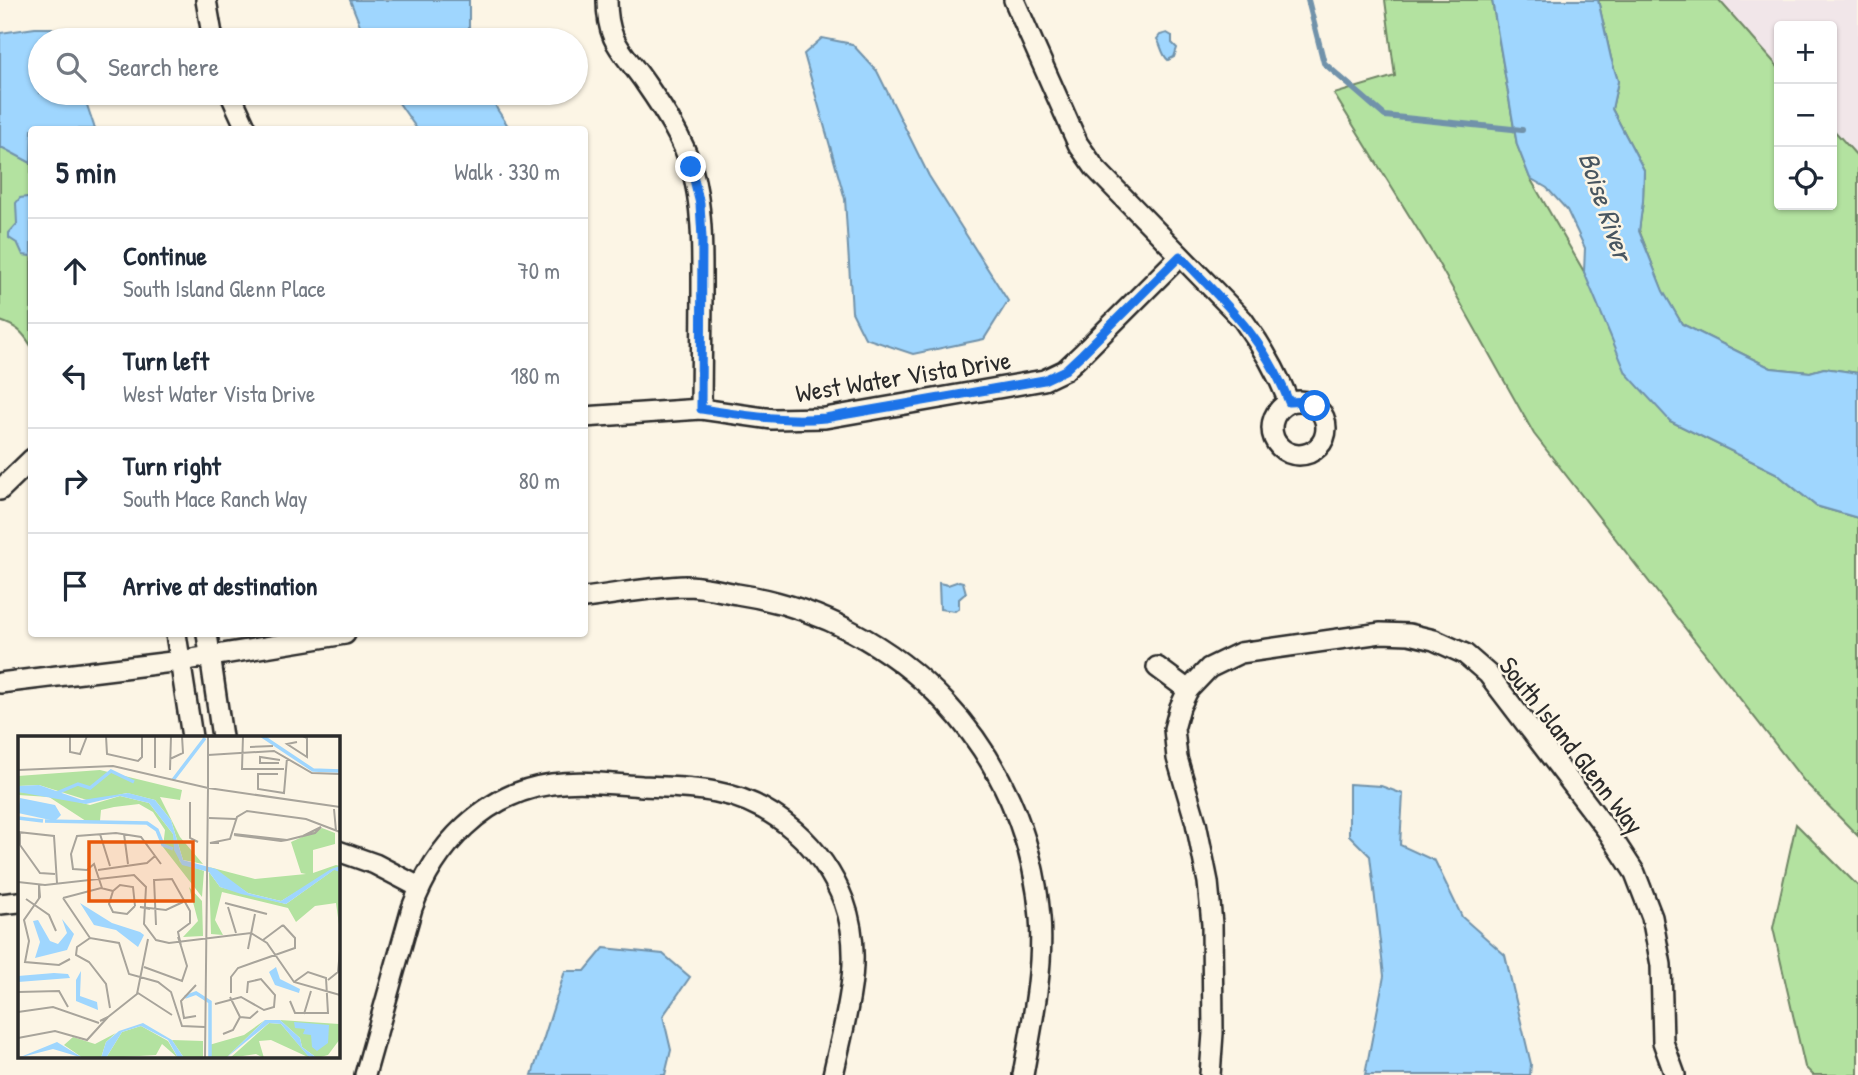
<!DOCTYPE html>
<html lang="en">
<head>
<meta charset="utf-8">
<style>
  :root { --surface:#fff; --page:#f2f2f3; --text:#1f2937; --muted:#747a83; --line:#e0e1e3 }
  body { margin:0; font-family:"Patrick Hand",sans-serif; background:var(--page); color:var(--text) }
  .controls { position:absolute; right:21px; top:21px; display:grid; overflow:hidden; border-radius:7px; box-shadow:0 2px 5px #0004 }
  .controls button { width:63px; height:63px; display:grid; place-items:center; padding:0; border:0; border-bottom:2px solid var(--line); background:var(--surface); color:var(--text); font:35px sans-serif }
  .stop { position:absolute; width:21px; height:21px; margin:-16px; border:5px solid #1a73e8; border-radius:50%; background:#fff }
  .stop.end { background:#1a73e8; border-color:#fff; box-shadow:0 2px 7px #0008 }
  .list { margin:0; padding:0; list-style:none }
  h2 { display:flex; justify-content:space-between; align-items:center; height:91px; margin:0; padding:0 28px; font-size:30px }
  h2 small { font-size:23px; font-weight:400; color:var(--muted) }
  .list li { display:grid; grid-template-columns:46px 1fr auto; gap:21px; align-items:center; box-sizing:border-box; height:105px; padding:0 28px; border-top:2px solid var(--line) }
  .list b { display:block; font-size:26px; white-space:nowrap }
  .list p { margin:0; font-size:23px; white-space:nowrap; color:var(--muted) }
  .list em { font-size:23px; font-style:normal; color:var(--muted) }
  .icon { flex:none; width:38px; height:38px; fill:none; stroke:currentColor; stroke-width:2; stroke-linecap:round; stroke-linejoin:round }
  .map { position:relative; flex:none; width:1858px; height:1075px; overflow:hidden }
  .search { position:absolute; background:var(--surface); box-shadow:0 2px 5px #0004; left:28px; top:28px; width:560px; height:77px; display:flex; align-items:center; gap:18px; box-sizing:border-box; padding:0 24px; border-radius:38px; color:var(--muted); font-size:26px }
  .panel { position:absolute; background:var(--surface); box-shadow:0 2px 5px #0004; left:28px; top:126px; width:560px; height:511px; border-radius:7px }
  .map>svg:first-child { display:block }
  .built { fill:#f1e6e9 }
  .green { fill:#b3e2a0; stroke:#6f8666; stroke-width:2 }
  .water { fill:#9fd6fe; stroke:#7192aa; stroke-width:2 }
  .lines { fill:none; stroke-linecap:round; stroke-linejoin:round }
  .stream { stroke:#7192aa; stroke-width:6 }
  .street-casing { stroke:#2b2b2b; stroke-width:24 }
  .street { stroke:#fcf5e5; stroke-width:19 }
  .route { stroke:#1a73e8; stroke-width:9 }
  .labels { text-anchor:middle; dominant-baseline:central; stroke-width:5; stroke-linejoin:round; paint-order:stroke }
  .street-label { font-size:26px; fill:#2b2b2b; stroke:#fcf5e5 }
  .water-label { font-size:28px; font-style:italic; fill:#485660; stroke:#fcf5e5 }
  .inset-river { fill:none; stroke:#9fd6fe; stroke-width:3.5 }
  .inset-road { fill:none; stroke:#a8a49b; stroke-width:2 }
  .view { fill:#e8590c; fill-opacity:0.15; stroke:#e8590c; stroke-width:3.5 }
  .inset-edge { fill:none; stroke:#2b2b2b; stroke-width:3.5 }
</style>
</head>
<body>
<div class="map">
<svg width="1858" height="1075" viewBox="0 0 1858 1075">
  <rect width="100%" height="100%" fill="#fcf5e5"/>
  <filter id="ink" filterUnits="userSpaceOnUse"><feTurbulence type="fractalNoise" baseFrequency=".0143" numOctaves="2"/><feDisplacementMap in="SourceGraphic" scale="14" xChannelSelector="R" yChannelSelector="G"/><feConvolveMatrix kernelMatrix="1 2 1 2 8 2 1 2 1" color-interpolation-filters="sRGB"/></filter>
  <g filter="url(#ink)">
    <!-- built -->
    <polygon class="built" points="1718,0 1858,0 1858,158 1832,128 1832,26 1779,26 1779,69"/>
    <!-- green -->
    <g class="green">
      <polygon points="1385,0 1492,0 1517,145 1530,178 1670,421 1776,473 1816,506 1858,518 1858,836 1804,781 1534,434 1436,259 1334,94 1395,76"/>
      <polygon points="1598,0 1719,0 1779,68 1779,205 1832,205 1832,128 1858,157 1858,373 1824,368 1810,372 1771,368 1682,324 1663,292 1639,230 1643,201 1644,170 1612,109 1618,81 1611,58"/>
      <path d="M3,147L31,163V346C23,332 16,326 0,321V148Z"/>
      <polygon points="1796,824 1858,886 1858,1075 1813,1075 1805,1067 1773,928"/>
    </g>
    <!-- water -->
    <g class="water">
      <polygon points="350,0 469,0 469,32 472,40 366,40"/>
      <polygon points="1492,0 1598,0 1611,58 1618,81 1612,109 1644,170 1643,201 1639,231 1663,291 1682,324 1771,368 1810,372 1824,368 1858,373 1858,518 1816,506 1776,473 1670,421 1626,373 1584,272 1585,248 1567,210 1547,188 1530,178 1517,145"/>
      <polygon points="35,28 52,28 66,40 40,40 40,93 83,93 95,129 32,130 31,163 3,148 0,148 0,33"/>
      <path d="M1167,33L1172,36V43L1177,48L1174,57L1168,60C1161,54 1162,46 1157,39L1160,35Z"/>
      <polygon points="822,38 852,44 877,71 929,176 1008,301 984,339 913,354 865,338 852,312 845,199 804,54"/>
      <polygon points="392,93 491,93 497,109 510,129 417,129"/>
      <polygon points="27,197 31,198 31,256 23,255 18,244 9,238 9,233 17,224 16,203 20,198"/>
      <polygon points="959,581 963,582 966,593 959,599 959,608 955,611 940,609 939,583 948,585"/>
      <polygon points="1349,784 1381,786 1403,794 1400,845 1435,861 1462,917 1505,955 1531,1064 1530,1075 1365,1075 1384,976 1370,856 1349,835"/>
      <polygon points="604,948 663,954 690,977 663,1016 671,1050 665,1075 532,1075 565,971 585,971"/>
    </g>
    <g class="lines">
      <!-- stream -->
      <polyline class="stream" points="1308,0 1324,63 1385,116 1522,130"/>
      <!-- street casing -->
      <g class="street-casing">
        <g id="street">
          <polyline points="206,0 213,40"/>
          <path d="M607,0C607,45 624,51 646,84C664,110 683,139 692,169C703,209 702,250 702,291C702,331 701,370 701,409"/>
          <path d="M1014,0L1078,144L1095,168L1243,320C1262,346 1277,372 1289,402"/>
          <polyline points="230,93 247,130"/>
          <circle cx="1299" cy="428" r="27"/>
          <polyline points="584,417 701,409 772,419 825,418 1044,380 1065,370 1082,354 1180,256"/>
          <polyline points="0,490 32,459"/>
          <path d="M584,598C617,594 652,587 685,586C702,586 721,591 737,594C902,619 1026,750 1040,917C1044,970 1032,1023 1023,1075"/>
          <polyline points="176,634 192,737"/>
          <polyline points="207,634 222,737"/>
          <polyline points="1157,667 1188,690 1180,707 1174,729 1177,758 1196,823 1208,882 1212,924 1213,1033 1210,1075"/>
          <polyline points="0,683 180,661 345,634"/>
          <polyline points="1188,690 1209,668 1240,653 1381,633 1409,634 1434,640 1465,654 1488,674 1607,830 1635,873 1652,917 1661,965 1663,1042 1675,1075"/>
          <polyline points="338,851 375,864 419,887"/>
          <polyline points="0,904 19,902"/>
          <path d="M365,1075L412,908C434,847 484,793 552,784C582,780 612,784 642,786C667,787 692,787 716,792C775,803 823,847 844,902C865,958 845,1019 833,1075"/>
        </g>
      </g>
      <!-- street -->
      <use href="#street" class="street"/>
    </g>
  </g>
  <g class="lines" filter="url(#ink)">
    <!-- route -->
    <path class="route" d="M691,167L700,204L702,238L701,409C743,415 783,422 825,418L1044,380L1065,370L1082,354L1180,256C1226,304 1264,338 1289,402L1307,401L1315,406"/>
  </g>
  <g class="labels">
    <!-- street labels -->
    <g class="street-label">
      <text transform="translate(903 376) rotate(-9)">West Water Vista Drive</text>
      <text transform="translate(1572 745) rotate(52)">South Island Glenn Way</text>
    </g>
    <!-- water labels -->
    <g class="water-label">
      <text transform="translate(1606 206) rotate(71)">Boise River</text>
    </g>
  </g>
  <!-- overview -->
  <g transform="translate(18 736)">
    <rect width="322" height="322" fill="#fcf5e5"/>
    <path d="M82,34L164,54L162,64L142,61L162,101L185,128L165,124L153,84L137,64L109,57L72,65L21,49L0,50V40ZM0,56L29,58L72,69L102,60L131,67L155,98L162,126L186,135L184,161L145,111L147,94L135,76L121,68L96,71L83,74L82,85L71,87L31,61L0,59ZM304,92L317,97V108L295,114V137L318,129L322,130L263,165L230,157L191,131L237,143L288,138L283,137L273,106ZM317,133L322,136V196L318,167L297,170L278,186L270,172L204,156L197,184L205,199L193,198L191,136L202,151L268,168ZM171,151L184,165L185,200L165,201L180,185ZM247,284L208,322H191V309L226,299ZM262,284L321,288L322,303L310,319L299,322L284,311L282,302ZM251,287L263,288L292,322L253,304L241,305L246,322L238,318L212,322ZM123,290L150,305L160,322L144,308L138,319L88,322L104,296ZM98,297L88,306L83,322H65L46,309L55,301L77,308ZM154,304L185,305V322H166Z" fill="#b3e2a0"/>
    <path d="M21,49L64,64L110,57L137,64L153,84L165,124L198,133L230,157L263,165L313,133L322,130V136L316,134L268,168L223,158L202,151L191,136L164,129L156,114L155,98L131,67L102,60L68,68L0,56V50ZM2,62L37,69L43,79L37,85L0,77ZM62,167L94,187L122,196L126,199L120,211L98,194L76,189ZM44,183L56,198L49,214L17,222L22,206L15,185L20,184L32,205L40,208L49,197ZM258,231L262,243L282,253L281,257L257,249L251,236ZM63,235L62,260L79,266L80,274L58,265V244ZM36,237L50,238L52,242L0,246V240ZM247,284H262L282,302L284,311L299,322L290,320L263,288L251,287L208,322ZM276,286L311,289L310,307L299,315L294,311L293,299L285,298L287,293L277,292ZM125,287L154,304L166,322H160L150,304L123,290L104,296L88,322H83L88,306L101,295ZM39,306L65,322L35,313L0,322Z" fill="#9fd6fe"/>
    <path class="inset-river" d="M244,0L295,34L322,35M155,44L187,2M39,57L60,48L72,52L93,35L116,46M0,82L25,85M27,85L129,87L139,94L145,109L155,113M167,261L178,257L192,266V322"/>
    <path class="inset-road" d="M52,0V16L62,18L69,0M88,0L89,18L120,25L124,21V0M137,0V32M225,0L224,33H266M279,6L269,8L289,21V2L285,0M232,11L255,10M190,19L256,15L294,37L322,38M152,23L165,17L164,0M261,27H242V21L262,24M0,34L95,30L190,52V0M152,34L153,0M260,38H240V53L266,57L269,22M172,66V102L180,106M316,73L318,95M191,82L218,83M0,96L36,100L39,147M2,97V109L22,137L37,138M82,98L92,130M106,98L110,128M216,99L263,105L269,104L216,98M269,104L297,97L303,91L285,100M201,107H192L212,103L219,81L229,75L288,83L322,96M80,134L129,127L137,120M136,143L138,189M137,144L154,143L172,175V187L160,196L163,210L160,201M0,146L27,149L116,139L128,151L126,188L138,204L151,207L233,197L249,207L276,246L322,259M84,152L76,128L69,134L55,133L53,118L59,100L98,97L123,101L143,128M95,155L91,168L95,176L109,178L117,170M95,155L102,149L115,151L117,170M21,162V148L22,161L6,184L11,205L7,226L41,229L52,223M45,162L83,152L95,155M45,162L72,202M8,163L31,179L38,195M207,167L249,178M210,171L218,197M132,173L122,171L148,174L165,166M245,204L265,189M230,213L237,178M126,231L164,245L169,230L163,210M310,244L320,236L322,214M0,256L41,255L50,271M120,257L154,279M213,257V241L220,232L277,212V202L265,189M212,261L222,281L232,282L240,275M272,265L277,277H310L308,242L290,236L276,246M197,268L223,261L246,274L256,271L257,259L243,243L230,246L229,257M92,272L88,248L71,226L58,219L59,211L72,202L101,207L111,238L140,246L153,256L164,290L187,291M0,276L35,271L81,287M286,278L293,255M178,280L166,282L163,265L178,249M90,281L119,258L130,203M205,298L215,294L222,281M0,302L37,295L69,304L90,281L82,285M187,322L190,52L322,71"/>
    <path class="view" d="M71,106H175V165H71Z"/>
    <rect width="322" height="322" class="inset-edge"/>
  </g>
</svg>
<div class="controls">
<button>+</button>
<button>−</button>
<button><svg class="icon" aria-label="locate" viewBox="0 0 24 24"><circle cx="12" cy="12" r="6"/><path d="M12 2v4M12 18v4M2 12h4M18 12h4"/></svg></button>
</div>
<div class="stop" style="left:1315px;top:406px"></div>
<div class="stop end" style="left:691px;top:167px"></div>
<div class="search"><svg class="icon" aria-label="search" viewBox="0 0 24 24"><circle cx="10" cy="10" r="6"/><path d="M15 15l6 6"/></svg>Search here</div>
<section class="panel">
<h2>5 min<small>Walk · 330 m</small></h2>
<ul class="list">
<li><svg class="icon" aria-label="ahead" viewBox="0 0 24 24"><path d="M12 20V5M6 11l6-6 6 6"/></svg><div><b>Continue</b><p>South Island Glenn Place</p></div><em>70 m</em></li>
<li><svg class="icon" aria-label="left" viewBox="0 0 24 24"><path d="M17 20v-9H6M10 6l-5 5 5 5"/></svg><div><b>Turn left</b><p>West Water Vista Drive</p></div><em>180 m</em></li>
<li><svg class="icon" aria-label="right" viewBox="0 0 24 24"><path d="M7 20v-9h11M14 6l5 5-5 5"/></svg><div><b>Turn right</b><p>South Mace Ranch Way</p></div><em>80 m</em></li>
<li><svg class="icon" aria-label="arrive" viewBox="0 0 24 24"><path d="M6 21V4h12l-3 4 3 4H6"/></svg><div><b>Arrive at destination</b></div></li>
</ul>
</section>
</div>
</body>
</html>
